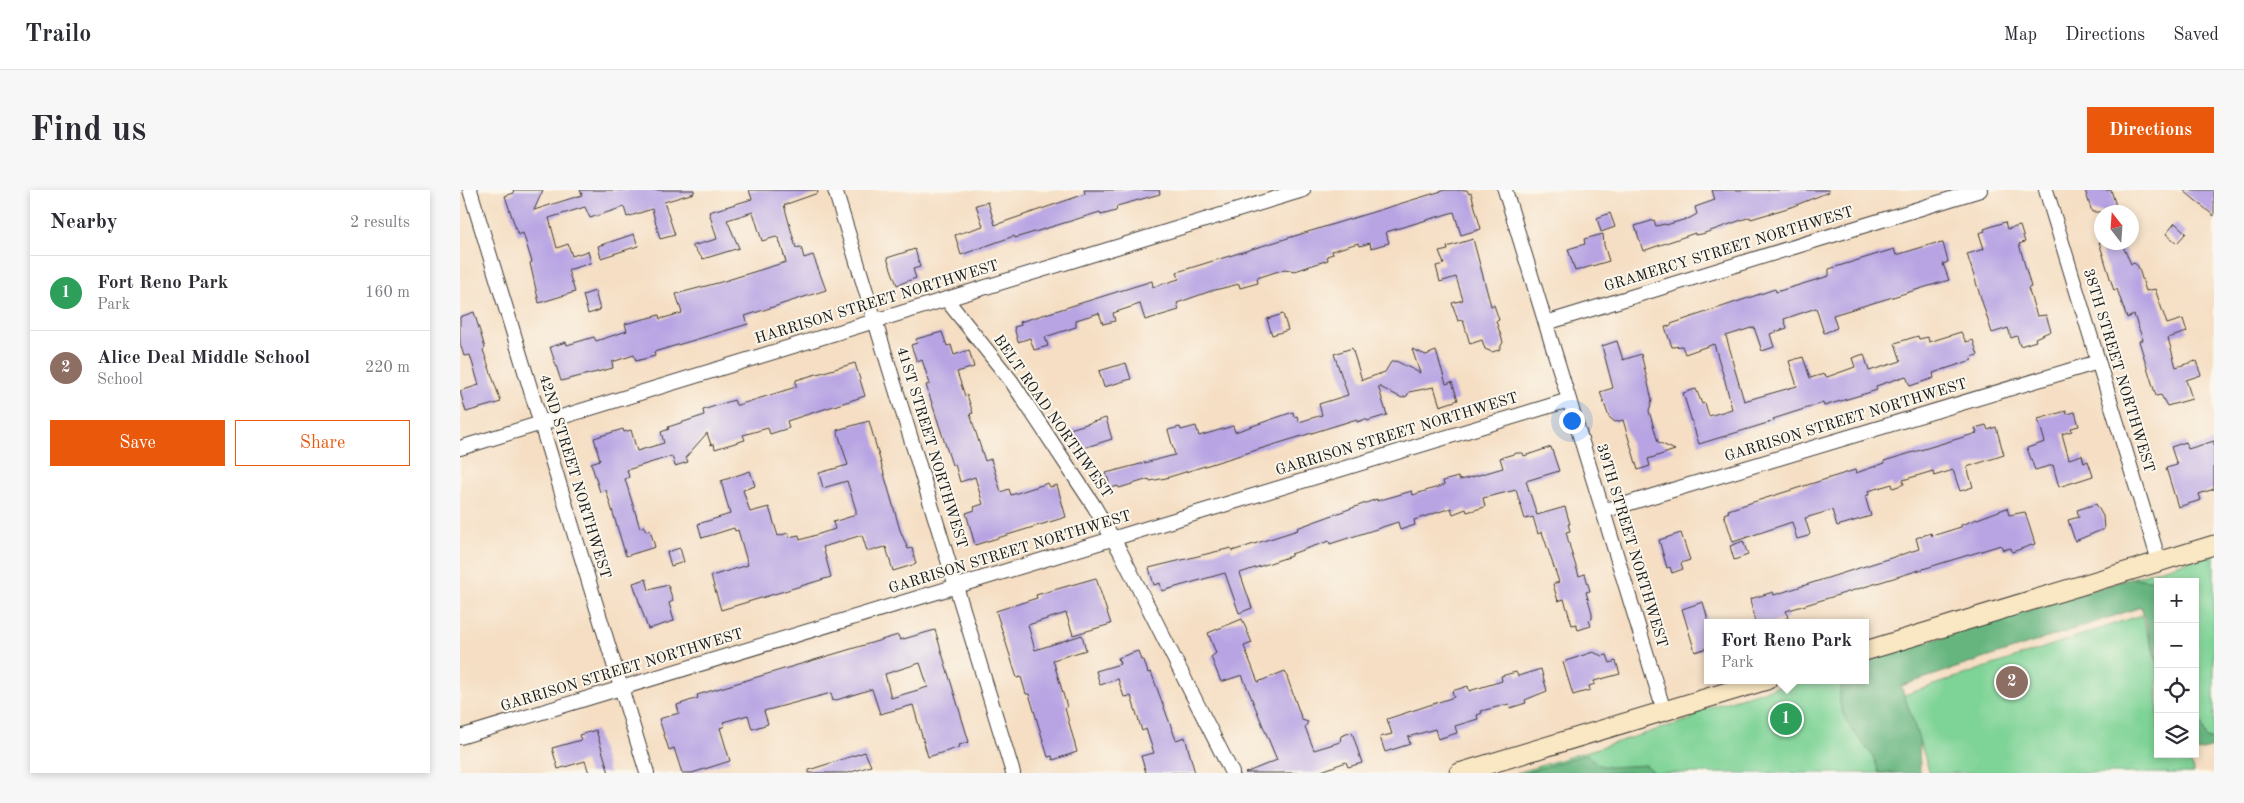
<!DOCTYPE html>
<html lang="en">
<head>
<meta charset="utf-8">
<style>
  :root { --surface:#fff; --page:#f7f7f7; --text:#2b2b33; --muted:#7c7c81; --line:#e1e1e2; --accent:#ea580c }
  body { margin:0; font-family:"Old Standard TT",serif; background:var(--page); color:var(--text) }
  .controls { position:absolute; right:15px; bottom:15px; display:grid; overflow:hidden; border-radius:0px; box-shadow:0 2px 8px #0003 }
  .controls button { width:45px; height:45px; display:grid; place-items:center; padding:0; border:0; border-bottom:1px solid var(--line); background:var(--surface); color:var(--text); font:25px sans-serif }
  .compass { position:absolute; left:1634px; top:15px; width:45px; height:45px; border-radius:50%; background:var(--surface); box-shadow:0 2px 8px #0003; rotate:343deg }
  .you { position:absolute; left:1111px; top:230px; width:18px; height:18px; margin:-12px; border:4px solid #fff; border-radius:50%; background:#1a73e8; box-shadow:0 0 0 8px #1a73e833 }
  .badge { display:grid; place-items:center; width:32px; height:32px; border-radius:50%; background:var(--accent); color:#fff; font-size:16px; font-weight:700 }
  .pin { position:absolute; translate:-50% -50%; border:2px solid #fff; box-shadow:0 1px 5px #0006 }
  .popup { position:absolute; left:1244px; top:429px; width:165px; height:65px; box-sizing:border-box; display:grid; place-content:center; border-radius:0px; background:var(--surface); filter:drop-shadow(0 1px 4px #0005); font-size:16px; white-space:nowrap; color:var(--muted) }
  .popup b { font-size:19px; color:var(--text) }
  .popup::after { content:''; position:absolute; left:50%; top:100%; margin-left:-10px; border:10px solid transparent; border-top-color:var(--surface) }
  .list { margin:0; padding:0; list-style:none }
  h2 { display:flex; justify-content:space-between; align-items:center; height:65px; margin:0; padding:0 20px; font-size:21px }
  h2 small { font-size:16px; font-weight:400; color:var(--muted) }
  .list li { display:grid; grid-template-columns:32px 1fr auto; gap:15px; align-items:center; box-sizing:border-box; height:75px; padding:0 20px; border-top:1px solid var(--line) }
  .list b { display:block; font-size:19px; white-space:nowrap }
  .list p { margin:0; font-size:16px; white-space:nowrap; color:var(--muted) }
  .list em { font-size:16px; font-style:normal; color:var(--muted) }
  .actions { display:flex; gap:10px; padding:15px 20px }
  .actions a { flex:1; padding:11px 0; border:1px solid var(--accent); border-radius:0px; text-align:center; font-size:18px; color:var(--accent) }
  .actions .main { background:var(--accent); color:#fff }
  .icon { flex:none; width:28px; height:28px; fill:none; stroke:currentColor; stroke-width:2; stroke-linecap:round; stroke-linejoin:round }
  .map { position:relative; flex:none; width:1754px; height:583px; overflow:hidden; border-radius:0px }
  header { display:flex; align-items:center; gap:30px; box-sizing:border-box; height:70px; padding:0 25px; background:var(--surface); border-bottom:1px solid var(--line) }
  header strong { font-size:24px }
  nav { display:flex; gap:28px; margin-inline-start:auto; font-size:18px }
  .intro { display:flex; align-items:center; justify-content:space-between; box-sizing:border-box; height:120px; padding:0 30px }
  h1 { margin:0; font-size:35px }
  .button { padding:12px 22px; border-radius:0px; background:var(--accent); color:#fff; font-size:18px; font-weight:700 }
  main { display:flex; gap:30px; padding:0 30px }
  aside { flex:1; background:var(--surface); border-radius:0px; box-shadow:0 2px 8px #0003 }
  .map>svg:first-child { display:block }
  .green { fill:#7ed396; stroke:#4d7859 }
  .forest { fill:#66b57f; stroke:#41684e }
  .building { fill:#b8a4e3; fill-rule:evenodd }
  .lines { fill:none; stroke-linecap:round; stroke-linejoin:round }
  .street-casing { stroke:#3d3935; stroke-width:16 }
  .secondary-casing { stroke:#3d3935; stroke-width:21 }
  .street { stroke:#fff; stroke-width:14 }
  .secondary { stroke:#fae7c3; stroke-width:19 }
  .labels { text-anchor:middle; dominant-baseline:central; stroke-width:4; stroke-linejoin:round; paint-order:stroke }
  .street-label { font-size:15px; fill:#1c1c1c; stroke:#fbf7ec }
</style>
</head>
<body>
<header>
<strong>Trailo</strong>
<nav><a>Map</a><a>Directions</a><a>Saved</a></nav>
</header>
<div class="intro"><h1>Find us</h1><a class="button">Directions</a></div>
<main>
<aside>
<h2>Nearby<small>2 results</small></h2>
<ul class="list">
<li><span class="badge" style="background:#2e9e5b">1</span><div><b>Fort Reno Park</b><p>Park</p></div><em>160 m</em></li>
<li><span class="badge" style="background:#8d6e63">2</span><div><b>Alice Deal Middle School</b><p>School</p></div><em>220 m</em></li>
</ul>
<div class="actions"><a class="main">Save</a><a>Share</a></div>
</aside>
<div class="map">
<svg width="1754" height="583" viewBox="0 0 1754 583">
  <rect width="100%" height="100%" fill="#fbf7ec"/>
  <filter id="ink" filterUnits="userSpaceOnUse"><feTurbulence type="fractalNoise" baseFrequency=".02" numOctaves="2"/><feDisplacementMap in="SourceGraphic" scale="10" xChannelSelector="R" yChannelSelector="G"/><feConvolveMatrix kernelMatrix="1 2 1 2 8 2 1 2 1" color-interpolation-filters="sRGB"/></filter>
  <filter id="wash" filterUnits="userSpaceOnUse"><feTurbulence type="fractalNoise" baseFrequency=".0096" numOctaves="4" result="noise"/><feDisplacementMap in="SourceGraphic" scale="20" xChannelSelector="R" yChannelSelector="G"/><feGaussianBlur stdDeviation="1.12" result="paint"/><feColorMatrix in="noise" values="0 0 0 0 0 0 0 0 0 0 0 0 0 0 0 0 0 1.4 0 .05"/><feComposite in="paint" operator="in"/></filter>
  <g filter="url(#wash)">
    <rect width="100%" height="100%" fill="#f5dec3"/>
    <!-- green -->
    <g class="green">
      <polygon points="1754,363 1754,550 1746,548 1735,514 1735,392 1698,392 1698,397 1696,391 1672,388"/>
      <polygon points="1681,425 1698,474 1698,564 1728,564 1734,583 1470,583 1444,505"/>
      <polygon points="1340,490 1405,490 1435,583 1057,583 1232,529 1230,523"/>
    </g>
    <!-- forest -->
    <g class="forest">
      <path d="M1672,388L1696,391L1698,397V474L1681,417L1441,496L1459,549L1460,583H1419C1417,577 1415,570 1412,565C1396,544 1369,519 1384,490H1405V471Z"/>
      <polygon points="1735,514 1746,548 1754,550 1754,557 1735,562"/>
      <polygon points="1127,564 1139,575 1149,577 1186,575 1195,583 1065,583"/>
    </g>
    <g id="blocks">
      <!-- building -->
      <g class="building">
        <polygon points="53,0 83,0 74,20 122,5 120,0 234,0 234,3 204,12 215,45 200,49 192,19 167,27 164,17 130,28 125,17 89,28 97,58 108,54 112,66 128,61 131,73 108,80 115,102 79,113 70,73 72,72 63,43 58,45 45,6 54,3"/>
        <polygon points="289,0 357,0 358,3 324,15 336,58 341,57 344,68 353,65 366,100 285,126 288,134 194,162 195,166 176,171 174,165 152,172 153,178 101,191 90,157 106,152 107,155 134,147 136,151 167,141 165,134 199,125 200,129 222,123 216,104 261,92 326,72 319,49 316,47 302,51 293,22 267,30 279,58 243,69 232,56 257,49 249,22 292,9"/>
        <polygon points="624,0 699,0 700,4 657,16 656,21 641,25 640,22 555,48 554,46 501,65 495,45 523,36 516,15 528,12 535,35 625,4"/>
        <polygon points="985,0 1007,0 1009,4 1011,3 1021,39 1001,45 994,22 926,42 929,53 911,58 910,53 900,56 898,53 872,61 873,64 867,66 868,70 835,81 825,79 797,88 798,93 780,98 779,94 751,101 717,113 719,120 685,130 680,114 653,123 655,131 643,134 639,123 616,130 616,137 585,147 588,156 574,160 570,148 558,152 554,137 561,135 560,132 692,91 693,97 719,89 717,82"/>
        <polygon points="1252,0 1368,0 1369,2 1331,17 1291,29 1290,27 1242,44 1235,45 1235,43 1183,61 1175,36 1194,30 1196,36 1205,34 1206,35 1230,28 1237,24 1235,17 1255,10"/>
        <polygon points="1625,0 1651,0 1658,22 1632,22"/>
        <polygon points="1723,0 1754,0 1754,26"/>
        <polygon points="1150,23 1155,37 1141,42 1137,28"/>
        <polygon points="1545,32 1547,39 1560,36 1565,52 1559,54 1571,97 1568,98 1577,126 1586,125 1591,141 1575,148 1576,151 1560,156 1557,146 1551,148 1548,138 1532,143 1507,64 1524,59 1519,43 1525,41 1524,39"/>
        <polygon points="1715,33 1726,43 1717,53 1706,44"/>
        <polygon points="174,44 178,56 141,68 138,56"/>
        <polygon points="1143,44 1144,55 1149,71 1115,81 1108,59 1125,54 1124,49"/>
        <polygon points="1013,49 1031,116 1034,115 1039,130 1036,131 1043,152 1039,160 1032,162 1025,159 1022,150 1010,154 1003,130 998,131 992,113 1003,110 996,87 980,92 976,76 984,74 979,62 988,60 987,57"/>
        <polygon points="1639,52 1661,52 1671,74 1674,73 1678,76 1686,101 1695,99 1707,134 1723,129 1727,142 1708,148 1716,177 1736,171 1741,185 1726,190 1732,209 1707,216 1701,205 1696,206 1679,151 1683,150 1674,125 1667,128 1657,99 1654,101"/>
        <polygon points="1476,53 1477,54 1483,53 1488,72 1483,74 1489,90 1373,125 1377,138 1364,143 1356,118 1324,129 1327,138 1310,144 1314,157 1302,161 1294,137 1266,146 1273,170 1272,170 1284,211 1337,196 1329,171 1343,167 1350,188 1364,184 1367,187 1395,177 1392,168 1404,164 1409,181 1441,171 1435,153 1458,146 1459,149 1468,147 1469,152 1501,142 1506,152 1513,150 1518,165 1511,167 1512,170 1473,183 1474,188 1450,196 1446,186 1416,196 1417,200 1404,204 1364,216 1363,213 1313,229 1314,231 1239,254 1223,203 1236,199 1242,214 1245,213 1249,226 1272,219 1265,191 1254,154 1225,164 1222,156 1212,157 1205,137 1211,136 1211,134 1315,99 1316,102 1369,86 1369,79 1434,59 1436,65"/>
        <polygon points="455,59 460,77 453,79 456,88 437,95 427,68"/>
        <polygon points="135,101 140,120 128,124 123,105"/>
        <polygon points="14,122 25,158 23,160 41,212 6,222 0,201 19,195 10,165 4,166 0,153 0,127"/>
        <polygon points="823,124 828,140 812,145 807,129"/>
        <polygon points="482,142 487,156 491,155 494,165 509,160 514,177 497,182 505,206 507,205 513,223 510,224 525,271 531,269 541,302 549,299 551,305 588,293 590,297 597,295 606,327 515,355 506,323 515,320 514,317 523,314 515,287 500,292 495,274 492,275 466,195 470,194 462,170 457,172 451,155 457,153 456,149"/>
        <polygon points="1157,151 1163,170 1181,164 1192,210 1189,221 1198,252 1215,260 1188,269 1190,276 1178,280 1163,230 1155,232 1149,227 1140,202 1153,198 1142,156"/>
        <polygon points="892,158 902,190 925,182 931,172 936,171 960,183 952,159 966,165 976,161 986,194 992,192 998,210 980,216 974,197 949,202 947,206 942,208 918,196 927,225 907,231 906,229 897,232 897,229 706,288 690,291 689,289 659,298 658,296 651,298 646,283 715,265 708,240 720,237 721,240 736,236 739,246 773,236 775,242 833,222 834,227 837,226 839,232 862,225 859,214 888,205 874,164"/>
        <polygon points="395,173 405,206 327,231 329,238 310,244 308,238 283,245 285,250 255,259 254,254 251,255 247,243 226,267 228,272 215,276 212,266 167,280 169,287 165,289 180,338 184,336 186,341 190,340 195,357 166,366 146,300 140,302 131,273 140,270 134,248 163,239 164,242 171,240 177,261 204,253 201,242 209,239 208,237 242,226 244,225 243,220 274,210 276,215 278,215 336,197 336,190"/>
        <polygon points="666,173 671,189 644,197 639,181"/>
        <polygon points="1606,221 1607,224 1615,222 1619,236 1611,238 1612,241 1602,244 1609,269 1622,265 1624,273 1628,271 1633,286 1599,297 1593,275 1575,280 1567,258 1585,252 1578,229"/>
        <polygon points="646,228 652,249 617,260 610,239"/>
        <polygon points="409,231 440,340 448,359 452,358 456,374 433,381 426,357 407,361 402,345 363,357 371,387 261,420 251,386 288,375 278,340 275,341 274,338 242,348 238,334 270,324 261,291 290,281 295,296 283,300 290,322 309,317 318,346 328,343 329,347 339,345 340,350 375,339 373,332 396,325 396,320 387,291 363,298 359,283 388,275 377,240"/>
        <polygon points="1526,235 1528,240 1536,237 1544,265 1507,277 1513,297 1500,301 1493,280 1474,286 1473,281 1443,290 1444,294 1433,298 1432,294 1408,301 1409,305 1405,306 1411,326 1377,336 1372,320 1345,328 1350,344 1348,346 1337,349 1332,332 1273,352 1264,324 1269,322 1268,320 1395,280 1396,283 1425,273 1424,271 1517,243 1515,238"/>
        <polygon points="1754,251 1754,299 1739,304 1741,310 1718,317 1706,278 1717,275 1711,257 1726,252 1728,259"/>
        <polygon points="1091,257 1099,281 1066,291 1077,325 1105,317 1110,334 1108,334 1110,341 1106,342 1111,361 1119,386 1125,384 1130,401 1126,402 1132,423 1132,429 1129,430 1131,436 1118,440 1116,434 1112,435 1104,409 1098,411 1093,394 1099,392 1082,342 1078,344 1073,327 1065,329 1056,300 1023,308 1025,317 1007,322 1006,319 993,324 991,318 954,330 955,335 940,340 938,332 870,354 869,351 831,364 831,366 780,383 792,418 779,423 765,383 702,401 700,393 694,395 689,378 771,358 772,361 838,340 837,338 917,309 917,311 952,301 953,305 984,295 983,291 998,287 999,290 1005,289 1043,278 1040,268 1057,263 1063,263 1064,266"/>
        <polygon points="1636,314 1643,326 1644,339 1615,351 1608,330 1619,327 1617,320"/>
        <polygon points="1547,318 1549,325 1565,322 1575,354 1552,362 1551,358 1543,360 1541,355 1326,421 1328,428 1312,433 1295,433 1290,409 1313,402 1314,405 1459,359 1456,348 1471,343 1472,346 1501,337 1501,335"/>
        <polygon points="1221,343 1230,370 1221,373 1223,379 1212,383 1210,377 1207,378 1199,350"/>
        <polygon points="1283,351 1288,365 1274,370 1270,356"/>
        <polygon points="220,358 224,372 211,376 207,362"/>
        <polygon points="636,388 651,434 613,445 606,423 568,435 575,460 622,445 626,460 593,470 607,517 605,518 617,562 593,570 592,566 588,567 569,504 566,504 561,487 557,488 536,421 577,408 576,405"/>
        <polygon points="186,389 189,400 208,395 213,411 209,413 214,431 188,439 173,393"/>
        <polygon points="1243,412 1247,426 1247,458 1235,462 1222,419"/>
        <polygon points="782,429 792,453 784,456 798,492 825,481 842,530 848,532 845,537 854,560 880,552 881,546 892,542 902,573 888,577 886,572 856,583 785,583 817,570 782,485 761,492 751,467 756,463 748,443"/>
        <path d="M475,440L509,552L499,555L500,557L468,567L453,515L420,524L412,499L373,511L371,503L304,521L308,534L292,539L288,525L263,532L265,536L260,538L270,571L232,583H222L214,558L209,560L199,529L219,523L217,515L238,508L237,505L438,445L440,450ZM460,473L468,497L431,508L425,484Z"/>
        <polygon points="678,461 681,470 684,470 688,483 691,482 716,550 725,547 735,583 686,583 681,566 694,563 686,539 682,541 671,506 664,507 658,489 640,495 636,481 660,474 658,468"/>
        <polygon points="1133,462 1142,466 1147,465 1150,473 1156,471 1160,484 1134,491 1135,494 1129,496 1130,500 1113,505 1103,472"/>
        <polygon points="1081,479 1087,501 1065,510 1066,513 1050,518 1049,514 1021,521 1022,523 1017,525 1018,529 995,536 997,543 978,549 975,539 948,547 950,554 925,562 920,547 932,544 927,529 994,507 992,501 1008,496 1009,501 1042,491 1041,486 1056,482 1058,486"/>
        <polygon points="136,540 149,583 129,583 125,571 98,579 92,558 121,550 119,545"/>
        <polygon points="405,562 411,576 388,583 349,583 349,580"/>
      </g>
    </g>
  </g>
  <g filter="url(#ink)">
    <use href="#blocks" fill-opacity="0" stroke="#3d3935" stroke-width="1"/>
    <g class="lines">
      <!-- street casing -->
      <g class="street-casing">
        <g id="street">
          <polyline points="10,0 187,583"/>
          <polyline points="375,0 553,583"/>
          <polyline points="1045,0 1204,521"/>
          <polyline points="1586,0 1699,371"/>
          <polyline points="486,109 552,192 634,316 660,361 772,583"/>
          <polyline points="1086,133 1520,0"/>
          <polyline points="0,258 843,0"/>
          <polyline points="1143,321 1638,172"/>
          <polyline points="0,547 1109,210"/>
        </g>
      </g>
      <!-- secondary casing -->
      <g class="secondary-casing">
        <g id="secondary">
          <polyline points="1405,461 1754,355"/>
          <polyline points="999,583 1307,490"/>
        </g>
      </g>
      <!-- street -->
      <use href="#street" class="street"/>
      <!-- secondary -->
      <use href="#secondary" class="secondary"/>
    </g>
  </g>
  <g class="labels">
    <!-- street labels -->
    <g class="street-label">
      <text transform="translate(1269 60) rotate(-17)">GRAMERCY STREET NORTHWEST</text>
      <text transform="translate(417 113) rotate(-17)">HARRISON STREET NORTHWEST</text>
      <text transform="translate(1658 181) rotate(73)">38TH STREET NORTHWEST</text>
      <text transform="translate(592 227) rotate(55)">BELT ROAD NORTHWEST</text>
      <text transform="translate(1386 231) rotate(-17)">GARRISON STREET NORTHWEST</text>
      <text transform="translate(937 245) rotate(-17)">GARRISON STREET NORTHWEST</text>
      <text transform="translate(471 258) rotate(73)">41ST STREET NORTHWEST</text>
      <text transform="translate(114 287) rotate(73)">42ND STREET NORTHWEST</text>
      <text transform="translate(1171 356) rotate(73)">39TH STREET NORTHWEST</text>
      <text transform="translate(550 363) rotate(-17)">GARRISON STREET NORTHWEST</text>
      <text transform="translate(162 481) rotate(-17)">GARRISON STREET NORTHWEST</text>
    </g>
  </g>
</svg>
<div class="controls">
<button>+</button>
<button>−</button>
<button><svg class="icon" aria-label="locate" viewBox="0 0 24 24"><circle cx="12" cy="12" r="6"/><path d="M12 2v4M12 18v4M2 12h4M18 12h4"/></svg></button>
<button><svg class="icon" aria-label="layers" viewBox="0 0 24 24"><path d="M12 4l9 5-9 5-9-5zM3 14l9 5 9-5"/></svg></button>
</div>
<svg class="compass" viewBox="-18 -18 36 36"><path d="M0-13l5 13h-10z" fill="#e53935"/><path d="M0 13l5-13h-10z" fill="#7c7c81"/></svg>
<div class="you"></div>
<div class="pin badge" style="left:1326px;top:529px;background:#2e9e5b">1</div>
<div class="popup"><b>Fort Reno Park</b>Park</div>
<div class="pin badge" style="left:1552px;top:492px;background:#8d6e63">2</div>
</div>
</main>
</body>
</html>
